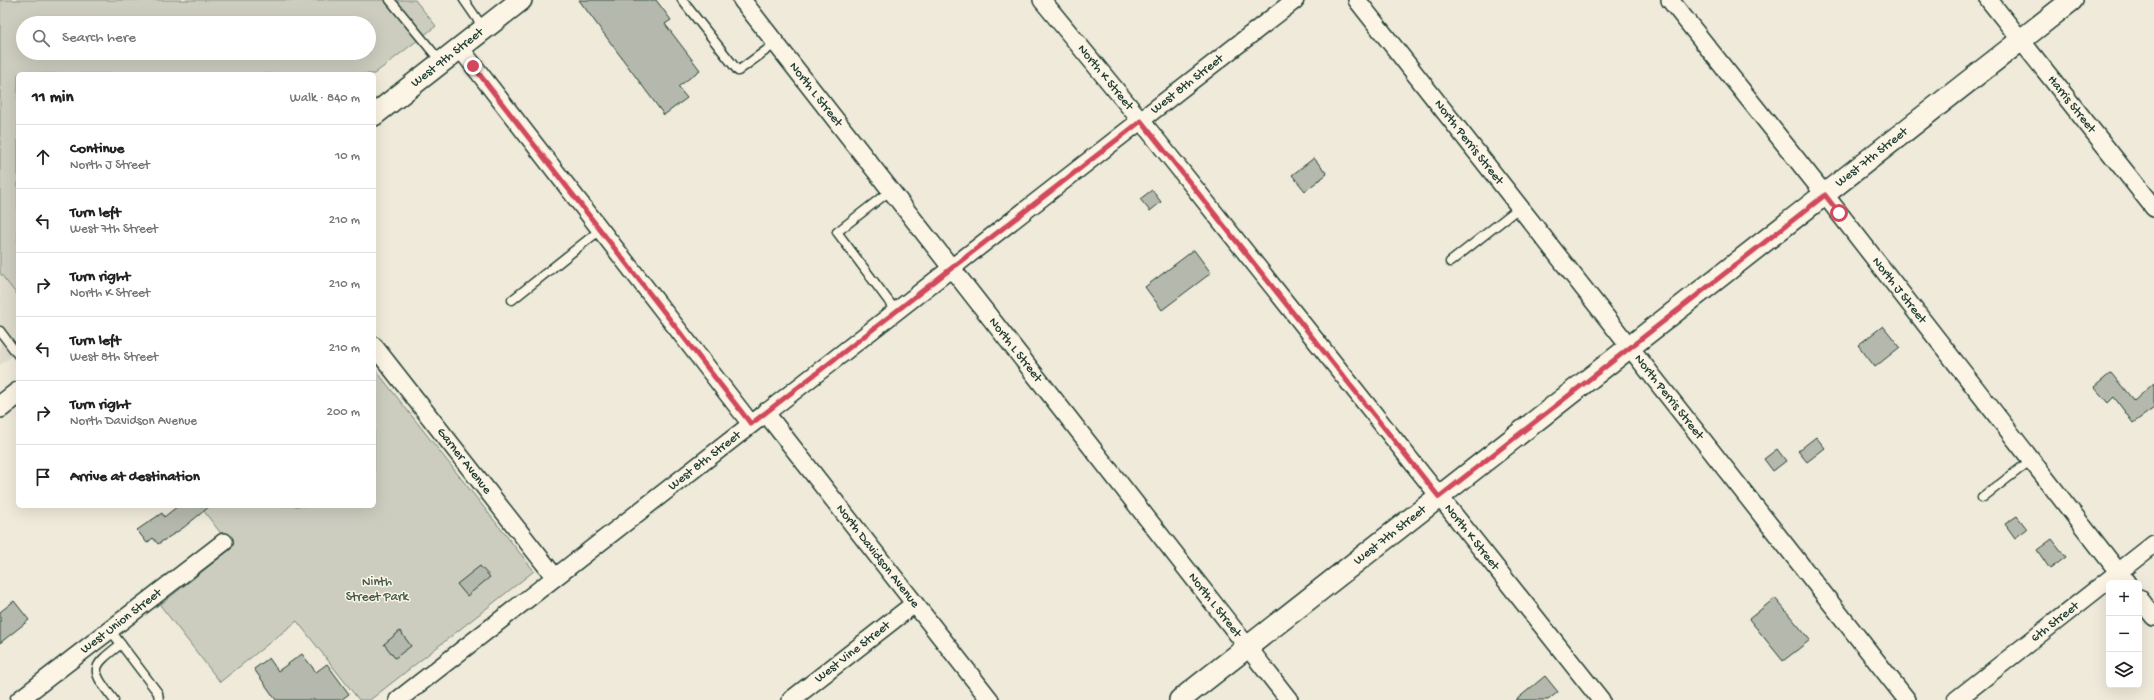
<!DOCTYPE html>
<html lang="en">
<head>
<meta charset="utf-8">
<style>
  :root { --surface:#fff; --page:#f2f2f2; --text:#222; --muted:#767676; --line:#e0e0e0 }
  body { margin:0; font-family:"Gochi Hand",sans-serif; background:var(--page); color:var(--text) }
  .controls { position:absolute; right:12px; bottom:12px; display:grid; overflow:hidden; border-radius:6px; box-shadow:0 4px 16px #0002 }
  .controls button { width:36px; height:36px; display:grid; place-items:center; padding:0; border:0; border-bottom:1px solid var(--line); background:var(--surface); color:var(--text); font:20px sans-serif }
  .stop { position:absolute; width:12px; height:12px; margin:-9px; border:3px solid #d1495b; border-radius:50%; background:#fff }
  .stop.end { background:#d1495b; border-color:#fff; box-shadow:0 1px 4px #0008 }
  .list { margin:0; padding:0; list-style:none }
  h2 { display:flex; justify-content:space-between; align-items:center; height:52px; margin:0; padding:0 16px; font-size:17px }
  h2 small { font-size:13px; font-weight:400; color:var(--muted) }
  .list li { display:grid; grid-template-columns:26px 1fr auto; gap:12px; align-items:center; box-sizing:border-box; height:64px; padding:0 16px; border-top:1px solid var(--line) }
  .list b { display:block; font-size:15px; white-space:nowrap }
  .list p { margin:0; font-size:13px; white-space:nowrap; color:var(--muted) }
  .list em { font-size:13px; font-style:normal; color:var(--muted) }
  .icon { flex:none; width:22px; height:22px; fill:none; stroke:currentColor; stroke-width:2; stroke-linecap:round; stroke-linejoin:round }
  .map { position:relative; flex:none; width:2154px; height:700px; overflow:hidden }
  .search { position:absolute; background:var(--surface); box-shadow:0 4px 16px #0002; left:16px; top:16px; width:360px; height:44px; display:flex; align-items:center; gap:10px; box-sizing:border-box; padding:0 14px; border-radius:22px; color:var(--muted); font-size:15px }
  .panel { position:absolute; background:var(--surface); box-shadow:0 4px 16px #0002; left:16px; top:72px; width:360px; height:436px; border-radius:6px }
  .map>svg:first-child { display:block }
  .built { fill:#dedbcc }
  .green { fill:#cccdbf; stroke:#76857a; fill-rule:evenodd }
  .building { fill:#b5b9ad; stroke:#1f3d34 }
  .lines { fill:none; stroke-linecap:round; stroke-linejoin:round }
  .service-casing { stroke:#1f3d34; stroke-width:11 }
  .minor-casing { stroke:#1f3d34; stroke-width:20 }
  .tertiary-casing { stroke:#1f3d34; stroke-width:24 }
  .service { stroke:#fcf5e5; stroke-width:8 }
  .minor { stroke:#fcf5e5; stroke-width:17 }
  .tertiary { stroke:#fcf5e5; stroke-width:21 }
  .route { stroke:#d1495b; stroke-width:5 }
  .labels { text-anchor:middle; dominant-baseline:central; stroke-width:3; stroke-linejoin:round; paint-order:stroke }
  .street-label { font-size:13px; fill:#1f3d34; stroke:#fcf5e5 }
  .park-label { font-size:13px; fill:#425a50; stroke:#fcf5e5 }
</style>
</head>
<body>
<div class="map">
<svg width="2154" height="700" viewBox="0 0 2154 700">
  <rect width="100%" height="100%" fill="#efeada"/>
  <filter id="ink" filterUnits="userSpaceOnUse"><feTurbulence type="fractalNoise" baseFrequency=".025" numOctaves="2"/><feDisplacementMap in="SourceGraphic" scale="8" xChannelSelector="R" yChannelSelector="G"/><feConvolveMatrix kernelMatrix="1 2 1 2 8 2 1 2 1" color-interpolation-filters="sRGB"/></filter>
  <g filter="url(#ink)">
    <!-- built -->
    <polygon class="built" points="0,273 18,296 18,351 0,365"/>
    <!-- green -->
    <g class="green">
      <path d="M0,0H415L436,26L374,74H18V296L0,273ZM23,23H369V53H23Z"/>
      <polygon points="374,368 534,571 370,700 359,700 297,621 220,682 160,605 232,548 200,506 374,506"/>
    </g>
    <!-- building -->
    <g class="building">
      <polygon points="579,0 656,0 671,20 665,24 700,70 678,87 687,98 664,115"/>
      <polygon points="1314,158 1327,174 1305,191 1292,175"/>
      <polygon points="1152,190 1161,202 1150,211 1140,199"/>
      <polygon points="1194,250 1211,273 1162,310 1145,287"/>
      <polygon points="1883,326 1900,347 1875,367 1858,345"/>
      <polygon points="2111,373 2134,401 2154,383 2154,408 2133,423 2114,397 2108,403 2094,387"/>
      <polygon points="1816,437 1825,448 1807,462 1798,451"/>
      <polygon points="1777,449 1786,461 1773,471 1764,459"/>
      <polygon points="178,506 210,506 183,528 158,544 153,538 147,543 137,530 162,513 164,517"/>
      <polygon points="2017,516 2027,529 2015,538 2005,524"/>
      <polygon points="2052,539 2066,557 2050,569 2037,550"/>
      <polygon points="480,566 490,577 467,596 457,584"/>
      <polygon points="1775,598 1810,640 1783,661 1749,619"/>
      <polygon points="14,601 29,620 0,643 0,612"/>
      <polygon points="400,631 411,646 395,658 384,644"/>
      <polygon points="302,654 316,672 327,664 349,694 341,700 276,700 254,669 269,658 278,671"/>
      <polygon points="1545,676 1558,692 1548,700 1516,700"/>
    </g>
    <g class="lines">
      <!-- service casing -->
      <g class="service-casing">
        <g id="service">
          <polyline points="390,0 441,62"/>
          <polyline points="464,0 484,29"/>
          <polyline points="682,0 738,71 776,43"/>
          <polyline points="891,190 837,232 896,311"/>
          <polyline points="1450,262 1520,207"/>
          <polyline points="512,300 600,230"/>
          <polyline points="0,331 18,355"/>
          <polyline points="1982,498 2031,460"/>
          <polyline points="111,631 158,693 159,700"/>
          <path d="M114,700C90,669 90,668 121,644"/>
        </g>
      </g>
      <!-- minor casing -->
      <g class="minor-casing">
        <g id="minor">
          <path id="s1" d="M742,0L1289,700"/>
          <path id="s2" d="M1042,0L1151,133L1601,700"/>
          <path id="s3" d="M1357,0L1907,700"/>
          <path id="s4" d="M1670,0L1825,195L2127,583"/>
          <path id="s5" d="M1989,0L2154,208"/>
          <polyline points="460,48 751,424"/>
          <path id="s6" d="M374,346L555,577"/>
          <path id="s7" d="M765,412L990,700"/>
          <polyline points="2139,598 2154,617"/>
          <path id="s8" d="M19,700L224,542"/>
          <path id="s9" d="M398,700L1295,0"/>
          <path id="s10" d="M791,700L914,604"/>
          <path id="s11" d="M1956,700L2154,544"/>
        </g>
      </g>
      <!-- tertiary casing -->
      <g class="tertiary-casing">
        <g id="tertiary">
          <path id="s12" d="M374,115L521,0"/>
          <polyline points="0,407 18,393"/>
          <path id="s13" d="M1180,700L2072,0"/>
        </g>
      </g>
      <!-- service -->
      <use href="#service" class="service"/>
      <!-- minor -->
      <use href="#minor" class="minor"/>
      <!-- tertiary -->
      <use href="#tertiary" class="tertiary"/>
    </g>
  </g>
  <g class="lines" filter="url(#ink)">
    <!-- route -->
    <polyline class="route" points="473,66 751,424 1141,121 1439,497 1825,195 1839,213"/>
  </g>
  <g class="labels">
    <!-- street labels -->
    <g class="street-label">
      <text stroke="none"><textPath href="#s12" startOffset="93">West 9th Street</textPath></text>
      <text stroke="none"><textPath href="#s2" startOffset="100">North K Street</textPath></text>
      <text stroke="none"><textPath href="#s9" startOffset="1001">West 8th Street</textPath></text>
      <text stroke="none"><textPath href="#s1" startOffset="120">North L Street</textPath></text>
      <text stroke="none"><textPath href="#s5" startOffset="133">Harris Street</textPath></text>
      <text stroke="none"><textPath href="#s3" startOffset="181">North Perris Street</textPath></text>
      <text stroke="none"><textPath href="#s13" startOffset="879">West 7th Street</textPath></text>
      <text stroke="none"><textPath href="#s4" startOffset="370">North J Street</textPath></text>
      <text stroke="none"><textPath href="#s1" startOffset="444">North L Street</textPath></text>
      <text stroke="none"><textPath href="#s3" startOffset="505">North Perris Street</textPath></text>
      <text stroke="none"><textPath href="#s9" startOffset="389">West 8th Street</textPath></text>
      <text stroke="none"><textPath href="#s6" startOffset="146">Garner Avenue</textPath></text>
      <text stroke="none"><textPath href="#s13" startOffset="267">West 7th Street</textPath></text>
      <text stroke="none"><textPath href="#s2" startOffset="688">North K Street</textPath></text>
      <text stroke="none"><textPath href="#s7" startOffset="183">North Davidson Avenue</textPath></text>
      <text stroke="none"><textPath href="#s1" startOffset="768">North L Street</textPath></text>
      <text stroke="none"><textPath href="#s8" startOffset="129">West Union Street</textPath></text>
      <text stroke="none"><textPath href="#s11" startOffset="126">6th Street</textPath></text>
      <text stroke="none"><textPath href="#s10" startOffset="78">West Vine Street</textPath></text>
    </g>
    <!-- park labels -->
    <g class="park-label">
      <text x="377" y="582">Ninth<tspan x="377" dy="15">Street Park</tspan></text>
    </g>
  </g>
</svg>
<div class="controls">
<button>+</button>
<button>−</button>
<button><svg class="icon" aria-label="layers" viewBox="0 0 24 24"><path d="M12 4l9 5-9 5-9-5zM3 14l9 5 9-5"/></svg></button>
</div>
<div class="stop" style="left:1839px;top:213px"></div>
<div class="stop end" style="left:473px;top:66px"></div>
<div class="search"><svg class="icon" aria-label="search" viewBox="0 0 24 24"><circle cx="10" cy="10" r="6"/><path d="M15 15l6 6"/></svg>Search here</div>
<section class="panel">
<h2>11 min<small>Walk · 840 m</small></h2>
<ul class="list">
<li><svg class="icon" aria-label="ahead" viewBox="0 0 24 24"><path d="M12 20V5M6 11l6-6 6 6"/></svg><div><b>Continue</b><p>North J Street</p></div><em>10 m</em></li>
<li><svg class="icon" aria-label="left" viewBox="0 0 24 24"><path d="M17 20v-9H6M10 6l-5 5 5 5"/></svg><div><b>Turn left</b><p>West 7th Street</p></div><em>210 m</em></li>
<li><svg class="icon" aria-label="right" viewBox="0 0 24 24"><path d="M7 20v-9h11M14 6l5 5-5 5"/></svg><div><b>Turn right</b><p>North K Street</p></div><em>210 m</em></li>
<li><svg class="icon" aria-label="left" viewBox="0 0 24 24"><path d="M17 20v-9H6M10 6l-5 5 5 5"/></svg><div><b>Turn left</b><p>West 8th Street</p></div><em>210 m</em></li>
<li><svg class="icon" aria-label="right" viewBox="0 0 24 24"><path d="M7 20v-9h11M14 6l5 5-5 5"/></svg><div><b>Turn right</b><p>North Davidson Avenue</p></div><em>200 m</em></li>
<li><svg class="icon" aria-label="arrive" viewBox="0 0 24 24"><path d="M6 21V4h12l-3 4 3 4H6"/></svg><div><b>Arrive at destination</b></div></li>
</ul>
</section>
</div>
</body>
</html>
